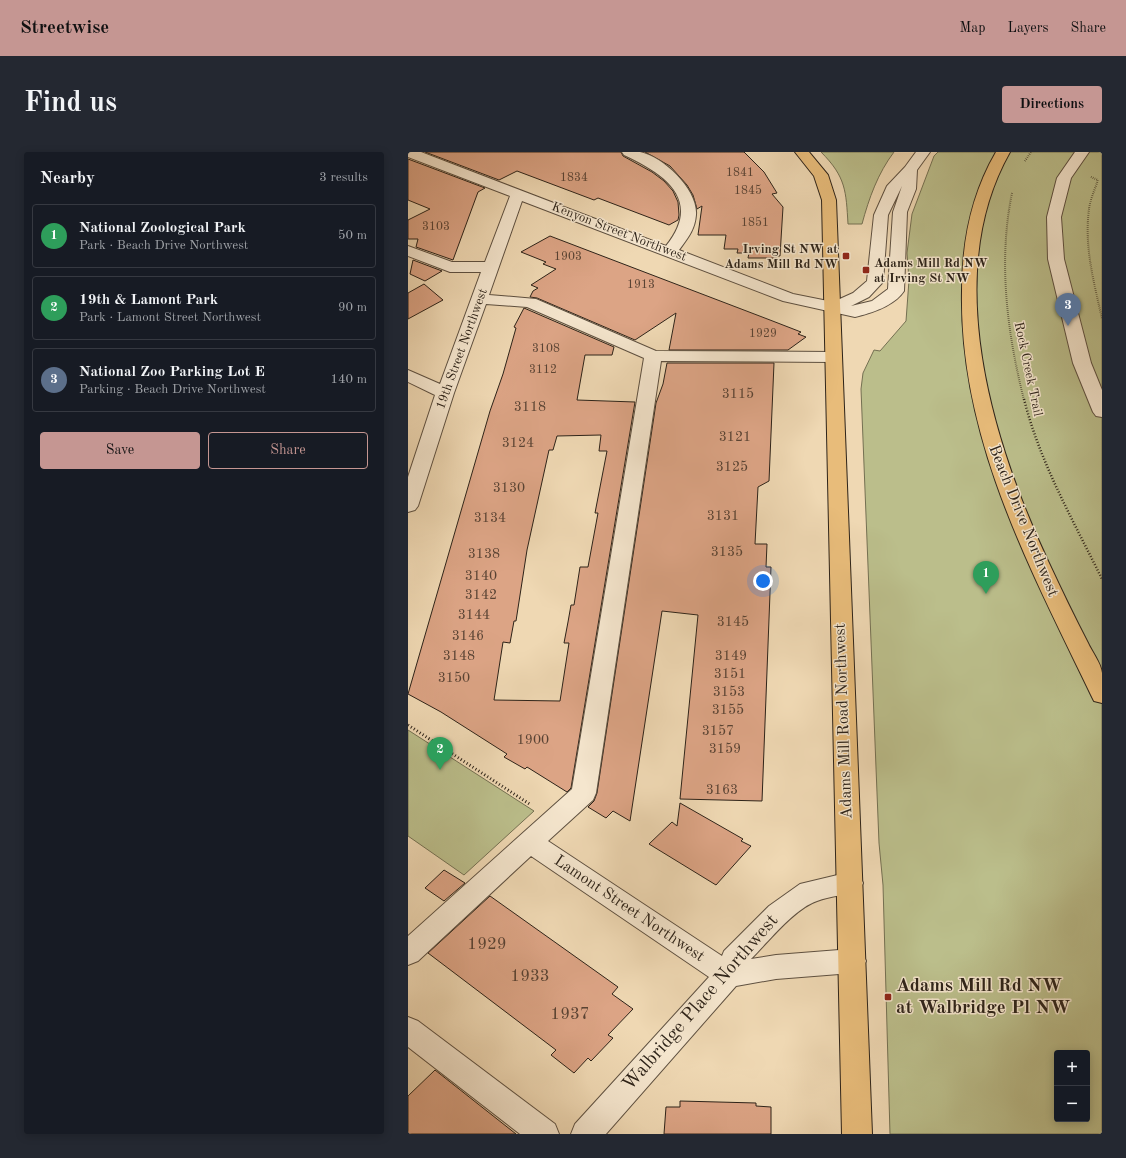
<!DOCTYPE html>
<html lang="en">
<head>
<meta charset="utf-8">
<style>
  :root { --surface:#171b24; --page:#242831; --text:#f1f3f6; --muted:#9ea1a6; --line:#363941; --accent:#c59692 }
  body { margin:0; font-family:"Old Standard TT",serif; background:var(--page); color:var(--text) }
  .controls { position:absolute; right:12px; bottom:12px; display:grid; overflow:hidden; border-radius:4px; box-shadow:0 2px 10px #0003 }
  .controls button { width:36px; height:36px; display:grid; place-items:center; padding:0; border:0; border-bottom:1px solid var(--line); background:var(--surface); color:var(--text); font:20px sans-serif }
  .you { position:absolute; left:355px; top:429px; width:14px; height:14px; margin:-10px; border:3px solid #fff; border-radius:50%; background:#1a73e8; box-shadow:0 0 0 6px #1a73e833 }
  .badge { display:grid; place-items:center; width:26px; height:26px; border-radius:50%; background:var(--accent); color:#fff; font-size:13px; font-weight:700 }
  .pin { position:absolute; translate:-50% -33px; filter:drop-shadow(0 1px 2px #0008) }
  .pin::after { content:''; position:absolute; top:21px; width:14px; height:12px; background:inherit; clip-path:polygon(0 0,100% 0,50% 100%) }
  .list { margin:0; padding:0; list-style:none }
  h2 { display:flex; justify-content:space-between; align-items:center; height:52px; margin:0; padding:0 16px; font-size:17px }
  h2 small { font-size:13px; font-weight:400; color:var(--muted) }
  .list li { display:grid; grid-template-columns:26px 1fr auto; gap:12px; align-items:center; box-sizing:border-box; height:64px; margin:0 8px 8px; padding:0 8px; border:1px solid var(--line); border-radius:4px }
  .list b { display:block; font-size:15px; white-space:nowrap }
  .list p { margin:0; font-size:13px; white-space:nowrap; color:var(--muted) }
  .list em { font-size:13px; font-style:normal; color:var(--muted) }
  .actions { display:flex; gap:8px; padding:12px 16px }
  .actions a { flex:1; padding:9px 0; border:1px solid var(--accent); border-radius:4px; text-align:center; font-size:14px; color:var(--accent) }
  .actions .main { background:var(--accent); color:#111 }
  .map { position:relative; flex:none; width:694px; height:982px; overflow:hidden; border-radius:4px }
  header { display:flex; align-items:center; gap:24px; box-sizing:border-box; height:56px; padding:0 20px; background:var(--accent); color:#111 }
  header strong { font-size:19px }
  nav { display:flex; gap:22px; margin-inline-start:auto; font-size:14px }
  .intro { display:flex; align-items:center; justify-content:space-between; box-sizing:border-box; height:96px; padding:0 24px }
  h1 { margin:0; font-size:28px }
  .button { padding:10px 18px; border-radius:4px; background:var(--accent); color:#111; font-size:14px; font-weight:700 }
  main { display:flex; gap:24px; padding:0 24px }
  aside { flex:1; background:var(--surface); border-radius:4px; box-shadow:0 2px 10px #0003 }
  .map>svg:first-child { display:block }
  .green { fill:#bbbe8b; stroke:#747052; fill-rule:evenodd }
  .building { fill:#dca485; stroke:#2d2319; fill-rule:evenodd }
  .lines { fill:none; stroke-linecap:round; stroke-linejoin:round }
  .minor-casing { stroke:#5e5040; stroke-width:2 }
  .major-casing { stroke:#2d2319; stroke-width:2 }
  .path-far2 { stroke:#2d2319; stroke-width:2; stroke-dasharray:0.5 1.5; stroke-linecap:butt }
  .path-far1 { stroke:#2d2319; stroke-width:2.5; stroke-dasharray:1 2; stroke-linecap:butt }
  .path { stroke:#2d2319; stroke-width:3; stroke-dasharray:1 2.5; stroke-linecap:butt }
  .minor { fill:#f5e6ce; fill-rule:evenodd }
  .major { fill:#e8bc7a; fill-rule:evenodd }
  .poi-dot { fill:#8f2418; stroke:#f5e6ce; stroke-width:1.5 }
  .labels { text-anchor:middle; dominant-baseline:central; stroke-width:3; stroke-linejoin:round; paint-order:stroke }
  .far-number-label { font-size:12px; fill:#594334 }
  .far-street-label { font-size:13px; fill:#2d2319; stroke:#f5e6ce }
  .far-poi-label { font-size:13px; font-weight:bold; fill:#2d2319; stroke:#f5e6ce; text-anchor:end }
  .number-label { font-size:14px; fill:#594334 }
  .street-label { font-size:16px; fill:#2d2319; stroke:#f5e6ce }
  .near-number-label { font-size:17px; fill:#594334 }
  .near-poi-label { font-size:19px; font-weight:bold; fill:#2d2319; stroke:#f5e6ce; text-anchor:start }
  .near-street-label { font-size:19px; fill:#2d2319; stroke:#f5e6ce }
</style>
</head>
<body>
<header>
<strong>Streetwise</strong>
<nav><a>Map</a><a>Layers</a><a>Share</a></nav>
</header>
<div class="intro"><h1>Find us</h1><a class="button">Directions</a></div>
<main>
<aside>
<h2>Nearby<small>3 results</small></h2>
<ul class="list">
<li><span class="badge" style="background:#2e9e5b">1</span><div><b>National Zoological Park</b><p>Park · Beach Drive Northwest</p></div><em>50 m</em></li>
<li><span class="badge" style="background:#2e9e5b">2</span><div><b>19th &amp; Lamont Park</b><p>Park · Lamont Street Northwest</p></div><em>90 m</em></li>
<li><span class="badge" style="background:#5c6f8a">3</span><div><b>National Zoo Parking Lot E</b><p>Parking · Beach Drive Northwest</p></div><em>140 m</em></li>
</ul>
<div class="actions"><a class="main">Save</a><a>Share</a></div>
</aside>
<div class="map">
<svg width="694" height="982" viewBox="0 0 694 982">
  <rect width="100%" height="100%" fill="#efd8b3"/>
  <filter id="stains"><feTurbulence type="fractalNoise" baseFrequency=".005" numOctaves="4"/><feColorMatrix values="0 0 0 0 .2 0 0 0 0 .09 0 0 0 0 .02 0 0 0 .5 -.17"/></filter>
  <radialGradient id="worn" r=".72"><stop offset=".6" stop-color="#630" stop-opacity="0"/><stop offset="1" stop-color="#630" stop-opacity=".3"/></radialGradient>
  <!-- green -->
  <g class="green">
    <path d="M413,0H486C470,21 461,46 454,72H440C438,39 438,25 413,0Z"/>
    <path d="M530,0H694V982H482L475,733L471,691L453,237L455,221L466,198L472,199L498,169L501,128L499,101L504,62L526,4ZM649,901H679V967H649Z"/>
    <polygon points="0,578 126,659 56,723 0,684"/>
  </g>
  <!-- building -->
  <g class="building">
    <polygon points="17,0 213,0 215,4 244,20 256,29 265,39 270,50 271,63 270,68 261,73 190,46 186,48 109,19 91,28"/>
    <polygon points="237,0 336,0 356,20 369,41 364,42 375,55 372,104 368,104 368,106 340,106 341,101 329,101 330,97 316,97 318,83 290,83 294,54 289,57 285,43 279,33 262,14"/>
    <polygon points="0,7 77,36 70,40 45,108 8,95 10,87 0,87 0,68 22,57 0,48"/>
    <polygon points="142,84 362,168 393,180 390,182 398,185 380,198 261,198 268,161 227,188 129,146 122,145 125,139 130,136 123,133 148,117 135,112 138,110 113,100"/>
    <polygon points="5,108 34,119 17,129 2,122"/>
    <polygon points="16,132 35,148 0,167 0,141"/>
    <path d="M116,156L206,195L204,203H177L169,248L227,250L163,636L159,640L119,615L117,617L96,605L99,602L33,560L0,542L82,259L95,222L108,176L106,175ZM193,283L191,299H199L187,361H190L180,415H172L166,453H163L160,470L156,491H161L152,549L86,548L95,490L102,491L106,469H108L119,398L141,298H145L149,284Z"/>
    <polygon points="259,211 366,211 361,329 350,335 347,392 359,392 358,415 363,415 354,649 272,647 290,463 254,459 222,669 205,659 198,666 180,655 186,649 189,641 248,251 255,232"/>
    <polygon points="272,651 335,687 333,689 343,694 308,733 241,692 264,670 269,674"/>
    <polygon points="36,718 57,731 36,749 17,736"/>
    <polygon points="82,744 210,835 204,842 225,857 200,883 205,886 183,909 180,906 166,921 143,903 148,898 20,801"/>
    <polygon points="27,918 108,982 0,982 0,944"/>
    <polygon points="272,949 348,951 348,954 363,955 363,982 256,982 258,955 272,955"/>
  </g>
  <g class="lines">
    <!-- minor casing -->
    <g class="minor-casing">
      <g id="minor">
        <path d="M0,0H13L258,94C295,48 257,22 216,3L214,0C220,0 227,0 232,0C256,5 290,38 288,63C287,78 279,87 271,98L385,142L425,150L445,141L459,129L466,63L479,34L497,15L508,0H522L509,18L508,37L499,60L496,139C486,154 464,161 447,165L375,149L114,49L81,143L128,147L248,199L425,200L431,201L434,205L431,209L425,210L253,209L188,641L185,648L140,689L314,804L316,799L361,754L392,732L442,720L451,723L455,731L451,739C437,743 422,744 409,749C387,756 359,791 343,807L368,803L444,797L454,801L458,809L454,817L444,821L368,827L328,834L198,982H163L167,972L301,825L123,704L10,809L0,813V784L164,637L236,206L119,155L78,152L46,241L10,354L7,358L0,360V325L27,243L0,230V218L32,232L73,120H42L0,104V94L44,110H77L102,44L0,5ZM494,34L485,60L480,137L464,149L443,154L461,145L475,130L480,63Z"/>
        <polygon points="667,0 681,0 663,26 653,65 656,107 683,211 694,238 694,265 688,264 685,260 665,211 640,107 639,65 649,26"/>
        <polygon points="0,865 10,869 147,972 151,982 112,982 0,895"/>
      </g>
    </g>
    <!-- major casing -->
    <g class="major-casing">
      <g id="major">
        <polygon points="387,0 401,0 420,23 428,48 464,982 434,982 414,48 406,24"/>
        <path d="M588,0H602C532,123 585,291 640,409C653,437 666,464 680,491C684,500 693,511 694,521C694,531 694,541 694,551L686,549L683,543C621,414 551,285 554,139C554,89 563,43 588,0Z"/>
      </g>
    </g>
    <!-- path-far2 -->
    <g class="path-far2">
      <polyline points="617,9 623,0"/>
      <path d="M683,25L690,28C687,37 682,48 681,57C676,95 686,130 694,167"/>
      <path d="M604,41C590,110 599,180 616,248"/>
    </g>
    <!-- path-far1 -->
    <path class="path-far1" d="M616,247C632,311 665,368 694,427"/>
    <!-- path -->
    <polyline class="path" points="0,573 123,653"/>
    <!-- minor -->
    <use href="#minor" class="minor"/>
    <!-- major -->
    <use href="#major" class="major"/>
  </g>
  <!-- markers -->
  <g class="poi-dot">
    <rect x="434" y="100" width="8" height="8" rx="2"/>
    <rect x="454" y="114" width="8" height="8" rx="2"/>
    <rect x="476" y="841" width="8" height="8" rx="2"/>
  </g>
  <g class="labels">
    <!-- far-number labels -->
    <g class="far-number-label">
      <text x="332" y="21">1841</text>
      <text x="166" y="26">1834</text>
      <text x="340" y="39">1845</text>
      <text x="347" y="71">1851</text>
      <text x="28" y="75">3103</text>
      <text x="160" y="105">1903</text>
      <text x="233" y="133">1913</text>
      <text x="355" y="182">1929</text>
      <text x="138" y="197">3108</text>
      <text x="135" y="218">3112</text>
    </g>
    <!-- far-street labels -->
    <g class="far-street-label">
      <text transform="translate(211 80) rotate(21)">Kenyon Street Northwest</text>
      <text transform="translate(54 197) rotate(-70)">19th Street Northwest</text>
      <text transform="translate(620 217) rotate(78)">Rock Creek Trail</text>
    </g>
    <!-- far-poi labels -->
    <g class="far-poi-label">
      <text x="430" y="97">Irving St NW at<tspan x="430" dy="15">Adams Mill Rd NW</tspan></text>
      <text x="466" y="111" text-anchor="start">Adams Mill Rd NW<tspan x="466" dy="15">at Irving St NW</tspan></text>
    </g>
    <!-- number labels -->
    <g class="number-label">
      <text x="330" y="242">3115</text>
      <text x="122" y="255">3118</text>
      <text x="327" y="285">3121</text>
      <text x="110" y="291">3124</text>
      <text x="324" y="315">3125</text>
      <text x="101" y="336">3130</text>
      <text x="315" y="364">3131</text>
      <text x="82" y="366">3134</text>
      <text x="319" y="400">3135</text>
      <text x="76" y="402">3138</text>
      <text x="73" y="424">3140</text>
      <text x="73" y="443">3142</text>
      <text x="66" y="463">3144</text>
      <text x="325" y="470">3145</text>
      <text x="60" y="484">3146</text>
      <text x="51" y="504">3148</text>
      <text x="323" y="504">3149</text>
      <text x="322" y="522">3151</text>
      <text x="46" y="526">3150</text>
      <text x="321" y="540">3153</text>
      <text x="320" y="558">3155</text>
      <text x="310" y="579">3157</text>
      <text x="125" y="588">1900</text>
      <text x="317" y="597">3159</text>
      <text x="314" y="638">3163</text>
    </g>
    <!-- street labels -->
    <g class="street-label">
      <text transform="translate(615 369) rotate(68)">Beach Drive Northwest</text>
      <text transform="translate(436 569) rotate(-92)">Adams Mill Road Northwest</text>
      <text transform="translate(221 757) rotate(34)">Lamont Street Northwest</text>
    </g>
    <!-- near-number labels -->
    <g class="near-number-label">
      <text x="79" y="792">1929</text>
      <text x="122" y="824">1933</text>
      <text x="162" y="862">1937</text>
    </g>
    <!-- near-poi labels -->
    <g class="near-poi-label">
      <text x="488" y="834">Adams Mill Rd NW<tspan x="488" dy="22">at Walbridge Pl NW</tspan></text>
    </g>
    <!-- near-street labels -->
    <g class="near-street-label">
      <text transform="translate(293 851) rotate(-49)">Walbridge Place Northwest</text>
    </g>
  </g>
  <rect width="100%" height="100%" filter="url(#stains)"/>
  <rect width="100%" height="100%" fill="url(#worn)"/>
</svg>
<div class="controls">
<button>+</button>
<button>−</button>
</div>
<div class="you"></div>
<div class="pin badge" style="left:578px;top:442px;background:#2e9e5b">1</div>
<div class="pin badge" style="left:32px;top:618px;background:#2e9e5b">2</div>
<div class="pin badge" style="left:660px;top:174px;background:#5c6f8a">3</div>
</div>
</main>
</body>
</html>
